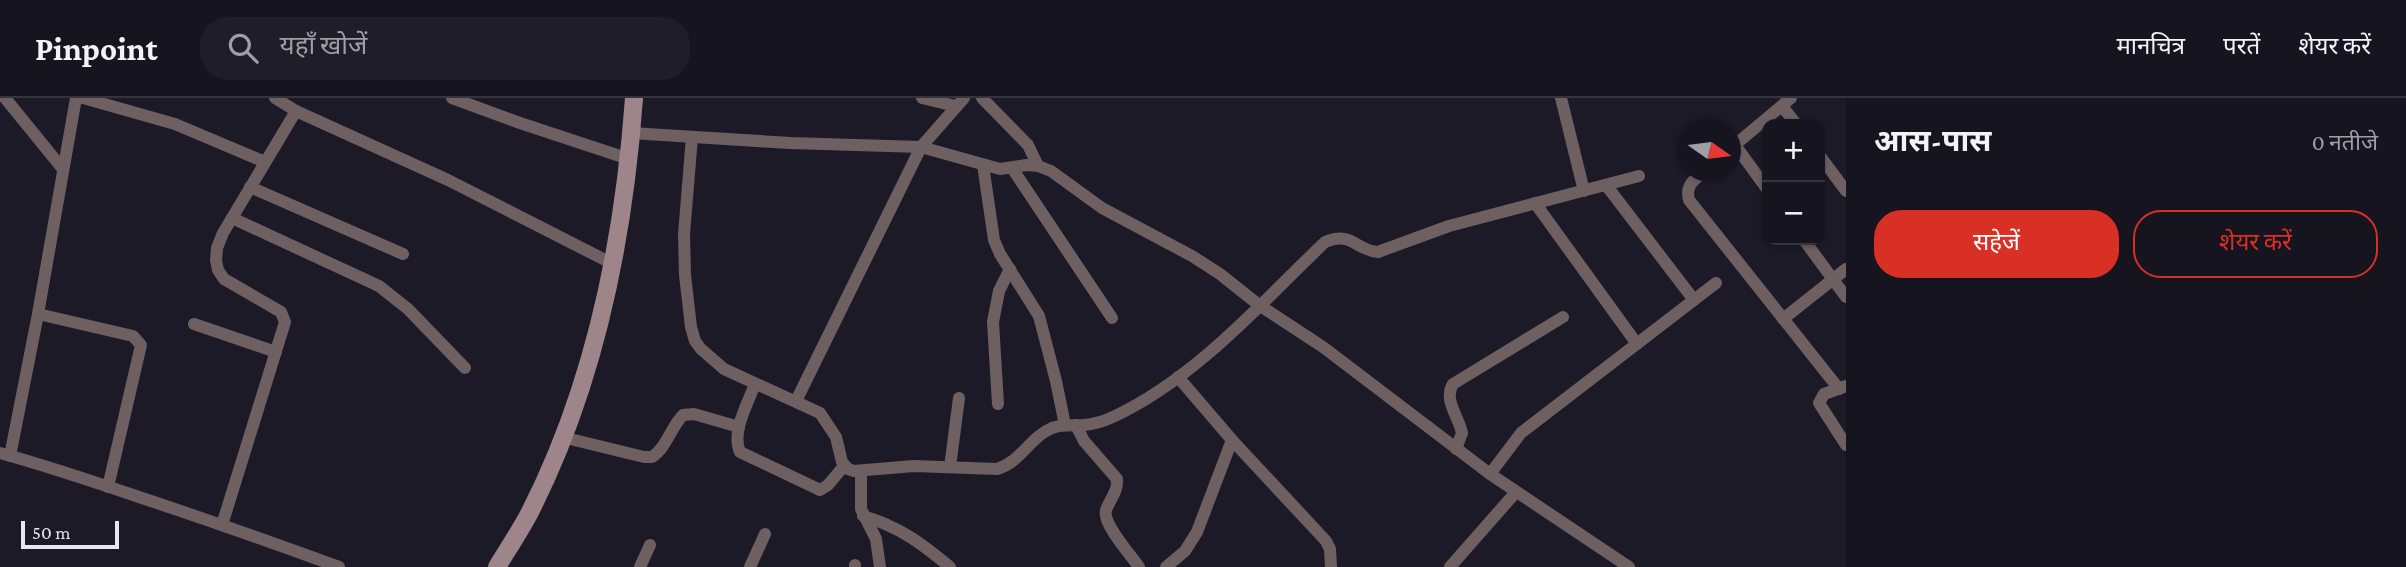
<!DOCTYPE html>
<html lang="hi">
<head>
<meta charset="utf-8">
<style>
  :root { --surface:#16141e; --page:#1f1d27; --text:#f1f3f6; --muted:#9e9ea4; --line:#35333c; --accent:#d93025 }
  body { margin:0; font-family:"Crimson Pro","Noto Sans Devanagari",serif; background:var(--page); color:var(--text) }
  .controls { position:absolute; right:21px; top:21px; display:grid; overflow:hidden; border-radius:14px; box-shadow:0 2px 5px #0004 }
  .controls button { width:63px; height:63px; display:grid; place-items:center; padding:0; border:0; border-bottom:2px solid var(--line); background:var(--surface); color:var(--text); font:35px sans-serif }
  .compass { position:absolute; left:1678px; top:21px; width:63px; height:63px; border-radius:50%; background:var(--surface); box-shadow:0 2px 5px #0004; rotate:104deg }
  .scale { position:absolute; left:21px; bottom:18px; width:98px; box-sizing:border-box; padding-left:7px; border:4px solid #e8e6f0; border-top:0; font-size:19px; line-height:24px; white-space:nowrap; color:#e8e6f0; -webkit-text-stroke:5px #1d1a28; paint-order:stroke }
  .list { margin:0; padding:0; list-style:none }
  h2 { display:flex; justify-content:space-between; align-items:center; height:91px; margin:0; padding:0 28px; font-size:30px }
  h2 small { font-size:23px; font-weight:400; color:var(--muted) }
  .actions { display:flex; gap:14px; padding:21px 28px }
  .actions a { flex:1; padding:16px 0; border:2px solid var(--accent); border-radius:28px; text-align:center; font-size:24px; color:var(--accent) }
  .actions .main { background:var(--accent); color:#fff }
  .icon { flex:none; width:38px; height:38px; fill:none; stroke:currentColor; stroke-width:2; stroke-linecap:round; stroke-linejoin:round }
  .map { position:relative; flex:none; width:1846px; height:469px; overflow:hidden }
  header { display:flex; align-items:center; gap:42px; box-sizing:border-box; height:98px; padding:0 35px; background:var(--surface); border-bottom:2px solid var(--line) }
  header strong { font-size:33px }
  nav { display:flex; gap:38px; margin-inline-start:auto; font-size:24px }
  .search { width:490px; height:63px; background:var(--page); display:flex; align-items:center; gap:18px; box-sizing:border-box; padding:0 24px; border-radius:28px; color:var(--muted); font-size:26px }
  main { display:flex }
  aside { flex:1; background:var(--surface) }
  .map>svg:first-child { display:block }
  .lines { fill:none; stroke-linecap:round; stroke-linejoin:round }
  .street { stroke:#6e5f61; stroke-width:12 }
  .secondary { stroke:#9d8589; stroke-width:18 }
</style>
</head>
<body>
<header>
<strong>Pinpoint</strong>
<div class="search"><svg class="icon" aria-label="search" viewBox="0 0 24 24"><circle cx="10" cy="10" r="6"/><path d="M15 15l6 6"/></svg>यहाँ खोजें</div>
<nav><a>मानचित्र</a><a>परतें</a><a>शेयर करें</a></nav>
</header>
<main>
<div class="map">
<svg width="1846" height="469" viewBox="0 0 1846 469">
  <rect width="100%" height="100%" fill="#1d1a28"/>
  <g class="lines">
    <!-- street -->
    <g class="street">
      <polyline points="5,0 62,70"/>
      <polyline points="83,0 175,26 265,64"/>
      <polyline points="275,0 296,13 448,82 613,166"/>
      <polyline points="452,0 520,25 629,61"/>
      <polyline points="922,0 955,8"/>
      <polyline points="982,0 1028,47 1038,68"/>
      <polyline points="1561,0 1584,93"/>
      <polyline points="1782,8 1796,26"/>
      <polyline points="631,35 790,45 921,49 1000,71 1027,67 1038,68 1051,73 1102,110 1192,158 1220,176 1259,207 1323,249 1490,376 1629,469"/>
      <path d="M692,39L684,136L685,177L691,229L695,243L701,251L724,271L820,315L836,339L842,364L848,371L854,373L914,368L997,371C1021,364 1030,339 1052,330C1063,326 1073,328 1084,327C1095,326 1105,323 1115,318C1197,279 1261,205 1325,144C1352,133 1355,152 1378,154L1449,128L1639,78"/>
      <polyline points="1735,47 1767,91"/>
      <polyline points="1730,51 1791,0"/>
      <polyline points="1820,58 1846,93"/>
      <polyline points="983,67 994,142 1000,156 1039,218 1056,283 1065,327"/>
      <polyline points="1012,70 1112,220"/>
      <path d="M1704,74C1694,82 1685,87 1689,102L1839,291"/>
      <polyline points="1606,87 1694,202"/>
      <polyline points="250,89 403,156"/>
      <polyline points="1535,105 1637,246"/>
      <polyline points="232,120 379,188 408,211 465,270"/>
      <polyline points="1804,142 1846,199"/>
      <polyline points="38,216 133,238 141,247 108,389"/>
      <polyline points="1783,221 1846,171"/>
      <polyline points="194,226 276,254"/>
      <polyline points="1178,279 1232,342 1326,443 1330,451 1331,469"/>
      <path d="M755,286C748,305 731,334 740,354L820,392L828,387L844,368"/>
      <polyline points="1846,288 1824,296 1819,305 1846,347"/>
      <polyline points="796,303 921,49 964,0"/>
      <polyline points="998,306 993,224 999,193 1010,171"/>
      <path d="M1076,327L1084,343L1117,381C1118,394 1110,401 1106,412C1102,426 1131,457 1139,469"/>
      <path d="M562,339L644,359H652C667,349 671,329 683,317L694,316L739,329"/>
      <path d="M1456,351L1462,335C1459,319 1443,302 1453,286L1563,219"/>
      <path d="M0,355C48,368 95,384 142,400C208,422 274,445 339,469"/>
      <polyline points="10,358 38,216 76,0"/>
      <polyline points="950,369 959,300"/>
      <polyline points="861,373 861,411 876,441 880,469"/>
      <polyline points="1490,376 1521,335 1716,185"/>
      <path d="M863,418C900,429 921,445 950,469"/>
      <polyline points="222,427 285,224 281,214 224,181 218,172 216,162 217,150 223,135 296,13"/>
      <polyline points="640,469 650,447"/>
      <polyline points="750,469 765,436"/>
      <polyline points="855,469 855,467"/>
      <polyline points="1166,469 1185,453 1197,434 1232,342"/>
      <polyline points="1450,469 1516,394"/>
    </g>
    <!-- secondary -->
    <path class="secondary" d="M497,469C508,451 520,433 530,414C594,288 624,140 634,0"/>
  </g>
</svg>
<div class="controls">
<button>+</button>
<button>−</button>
</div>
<svg class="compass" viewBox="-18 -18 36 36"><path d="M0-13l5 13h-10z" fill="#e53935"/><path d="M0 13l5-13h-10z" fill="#9e9ea4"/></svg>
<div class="scale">50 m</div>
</div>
<aside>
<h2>आस-पास<small>0 नतीजे</small></h2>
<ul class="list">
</ul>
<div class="actions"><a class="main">सहेजें</a><a>शेयर करें</a></div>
</aside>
</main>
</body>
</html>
